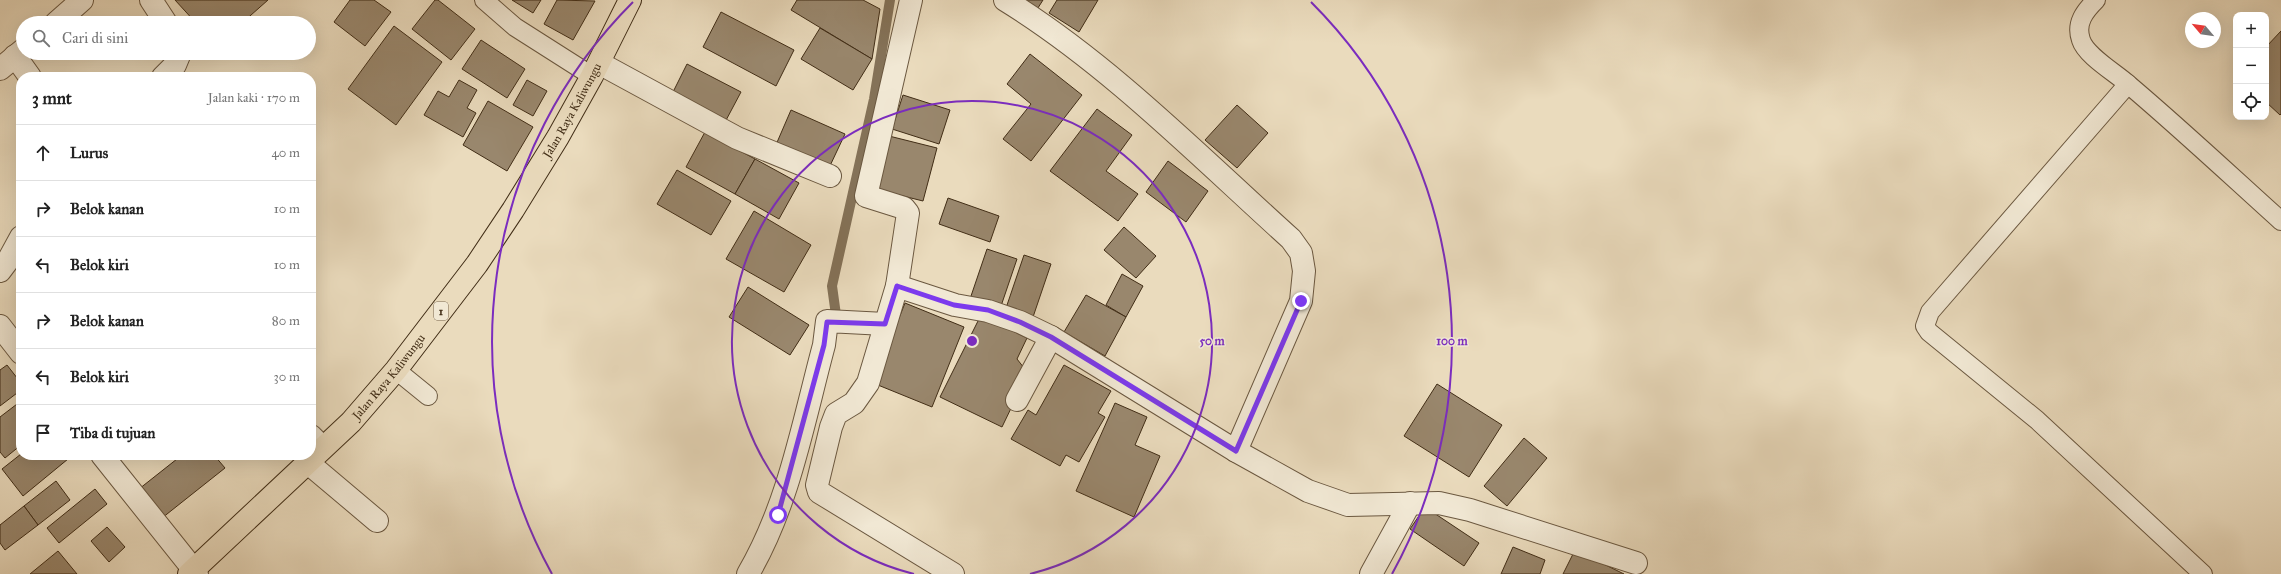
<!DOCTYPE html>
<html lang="id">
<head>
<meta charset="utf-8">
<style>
  :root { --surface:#fff; --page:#f2f2f2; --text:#222; --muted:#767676; --line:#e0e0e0 }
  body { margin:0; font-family:"IM FELL Great Primer",serif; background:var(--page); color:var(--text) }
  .controls { position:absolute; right:12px; top:12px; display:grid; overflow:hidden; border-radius:8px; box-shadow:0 4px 16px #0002 }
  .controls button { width:36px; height:36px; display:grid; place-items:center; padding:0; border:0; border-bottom:1px solid var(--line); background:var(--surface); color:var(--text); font:20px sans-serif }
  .compass { position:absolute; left:2185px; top:12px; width:36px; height:36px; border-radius:50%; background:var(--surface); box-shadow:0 4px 16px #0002; rotate:299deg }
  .stop { position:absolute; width:12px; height:12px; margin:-9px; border:3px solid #7c3aed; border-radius:50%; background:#fff }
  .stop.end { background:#7c3aed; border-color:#fff; box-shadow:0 1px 4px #0008 }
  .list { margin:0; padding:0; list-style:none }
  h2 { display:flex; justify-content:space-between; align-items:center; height:52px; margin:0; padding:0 16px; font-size:17px }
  h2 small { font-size:13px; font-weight:400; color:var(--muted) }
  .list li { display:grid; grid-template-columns:26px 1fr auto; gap:12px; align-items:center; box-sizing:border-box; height:56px; padding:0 16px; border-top:1px solid var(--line) }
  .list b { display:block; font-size:15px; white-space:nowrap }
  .list em { font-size:13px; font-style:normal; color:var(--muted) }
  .icon { flex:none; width:22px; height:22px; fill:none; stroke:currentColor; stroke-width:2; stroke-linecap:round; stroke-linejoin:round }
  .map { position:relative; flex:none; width:2281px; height:574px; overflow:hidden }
  .search { position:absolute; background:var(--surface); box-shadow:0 4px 16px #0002; left:16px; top:16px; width:300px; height:44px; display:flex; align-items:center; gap:10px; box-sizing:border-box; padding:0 14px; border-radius:22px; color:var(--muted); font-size:15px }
  .panel { position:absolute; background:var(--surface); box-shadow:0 4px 16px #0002; left:16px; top:72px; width:300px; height:388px; border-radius:16px }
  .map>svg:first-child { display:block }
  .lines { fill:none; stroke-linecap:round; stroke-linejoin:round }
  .stream { stroke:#847258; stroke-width:10 }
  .building { fill:#99876d; stroke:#412d16 }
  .service-casing { stroke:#6b5840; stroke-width:20 }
  .minor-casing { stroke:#6b5840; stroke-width:24 }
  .primary-casing { stroke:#412d16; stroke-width:24 }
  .service { stroke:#f1e8d4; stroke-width:18 }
  .minor { stroke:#f1e8d4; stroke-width:22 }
  .primary { stroke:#eadbbd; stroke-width:22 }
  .route { stroke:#7c3aed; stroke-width:5 }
  .ring { fill:none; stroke:#7b2cbf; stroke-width:2 }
  .labels { text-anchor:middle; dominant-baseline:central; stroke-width:3; stroke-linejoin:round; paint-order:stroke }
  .shield { fill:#f1e8d4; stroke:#76654f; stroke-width:1 }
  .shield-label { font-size:11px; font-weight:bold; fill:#412d16 }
  .street-label { font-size:12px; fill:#412d16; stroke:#f1e8d4 }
  .centre { fill:#7b2cbf; stroke:#f1e8d4; stroke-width:2 }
  .ring-label { font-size:12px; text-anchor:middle; font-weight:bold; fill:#7b2cbf; stroke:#f1e8d4; stroke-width:3; stroke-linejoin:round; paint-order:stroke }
</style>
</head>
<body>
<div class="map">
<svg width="2281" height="574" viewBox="0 0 2281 574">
  <rect width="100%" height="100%" fill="#eadbbd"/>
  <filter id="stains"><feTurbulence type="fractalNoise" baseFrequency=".005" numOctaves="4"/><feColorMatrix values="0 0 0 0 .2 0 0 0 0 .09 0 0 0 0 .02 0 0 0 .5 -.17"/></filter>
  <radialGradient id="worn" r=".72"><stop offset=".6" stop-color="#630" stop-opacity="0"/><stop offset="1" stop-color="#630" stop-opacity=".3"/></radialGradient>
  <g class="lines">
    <!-- stream -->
    <polyline class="stream" points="834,323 836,315 832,286 874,99 890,0"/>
  </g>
  <!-- building -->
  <g class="building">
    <polygon points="175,0 268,0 242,23 196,23"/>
    <polygon points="350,0 374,0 391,12 365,46 334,22"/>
    <polygon points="435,0 438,0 475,29 451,60 412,29"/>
    <polygon points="512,0 541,0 533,13"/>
    <polygon points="557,0 595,1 573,40 544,24"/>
    <polygon points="797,0 863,0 880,9 872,59 791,10"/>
    <polygon points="1019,0 1043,0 1036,11"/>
    <polygon points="1057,0 1098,0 1079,32 1049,13"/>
    <polygon points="721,12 794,50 776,86 703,47"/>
    <polygon points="394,26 442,62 396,125 348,89"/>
    <polygon points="820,28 872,59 853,90 801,59"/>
    <polygon points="2281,31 2281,114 2280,115 2266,102 2266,47"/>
    <polygon points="481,40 525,69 507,98 462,69"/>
    <polygon points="1030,54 1082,95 1031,161 1003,139 1031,104 1007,84"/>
    <polygon points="687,64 741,92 724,124 671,96"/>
    <polygon points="459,80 477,90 467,108 476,113 463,137 424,115 438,91 449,97"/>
    <polygon points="527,80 547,91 533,116 513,105"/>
    <polygon points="903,95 950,110 939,144 892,129"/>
    <polygon points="488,101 533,127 507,171 463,145"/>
    <polygon points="1237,105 1268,133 1237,168 1205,140"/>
    <polygon points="1097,109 1132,135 1106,171 1138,194 1118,221 1050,171"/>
    <polygon points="791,110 845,134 828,170 775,147"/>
    <polygon points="705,132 755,159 735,194 686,167"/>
    <polygon points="889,136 937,148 923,201 875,189"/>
    <polygon points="755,159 799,183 779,219 735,194"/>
    <polygon points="1168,161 1208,191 1186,222 1146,192"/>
    <polygon points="677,170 731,201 711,235 657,204"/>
    <polygon points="948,198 999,216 990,242 939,224"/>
    <polygon points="754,211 811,245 784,292 726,259"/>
    <polygon points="1124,227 1156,256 1136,278 1104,250"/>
    <polygon points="987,249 1017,259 1000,309 970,299"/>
    <polygon points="1024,255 1051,264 1032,320 1005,311"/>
    <polygon points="1122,274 1143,286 1126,317 1106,305"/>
    <polygon points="748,287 809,325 790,355 729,317"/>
    <polygon points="1086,295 1126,317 1105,356 1064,332"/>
    <polygon points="905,303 964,327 932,407 873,383"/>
    <polygon points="981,315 1027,338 1017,359 1028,373 1002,427 940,397"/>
    <polygon points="7,365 21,383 21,390 0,406 0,370"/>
    <polygon points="1064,365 1111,391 1098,413 1105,417 1079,462 1066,455 1060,466 1011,439 1028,410 1036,415"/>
    <polygon points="1437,384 1502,425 1469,477 1404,436"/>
    <polygon points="21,401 21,445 5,458 0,452 0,417"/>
    <polygon points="1115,403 1147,417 1135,445 1160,456 1134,517 1076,491"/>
    <polygon points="1524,438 1547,458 1507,506 1484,486"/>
    <polygon points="21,454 65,455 68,459 23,496 2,469"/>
    <polygon points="182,455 214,455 225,468 162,518 139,489"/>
    <polygon points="56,481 70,500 38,525 24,506"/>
    <polygon points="95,489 107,504 59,543 47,528"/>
    <polygon points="24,506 38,525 5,550 0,543 0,525"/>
    <polygon points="1425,507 1479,543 1464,566 1410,529"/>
    <polygon points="107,527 125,547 109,562 91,541"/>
    <polygon points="1513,547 1545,560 1540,574 1501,574"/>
    <polygon points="1575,550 1624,574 1563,574"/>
    <polygon points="58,551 77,574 30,574"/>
  </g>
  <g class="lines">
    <!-- service casing -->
    <g class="service-casing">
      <g id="service">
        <polyline points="484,0 515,27 592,76"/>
        <path d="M2096,0C2085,11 2075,23 2081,40C2086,56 2116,73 2129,85C2181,129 2230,175 2281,221"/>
        <polyline points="2128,84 1930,312 1925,326 1929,332 2037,420 2203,574"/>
        <polyline points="396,370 428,396"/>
      </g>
    </g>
    <!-- minor casing -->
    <g class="minor-casing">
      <g id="minor">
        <polyline points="151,0 166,23"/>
        <polyline points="911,0 866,196 904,208 908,213 897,286 868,383 854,403 836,414 831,427 817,485 819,492 953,574"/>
        <path d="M1005,0C1109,64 1201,158 1291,239L1301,253L1304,271L1301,301L1236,451"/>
        <polyline points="56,23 82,0"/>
        <polyline points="15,56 30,77"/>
        <polyline points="599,63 737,138 830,176"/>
        <polyline points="0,69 23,50"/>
        <polyline points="163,77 175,65 180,53"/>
        <polyline points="0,271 9,259 21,237"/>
        <polyline points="897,286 955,305 988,311 1020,322 1051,337"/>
        <polyline points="0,326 21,353"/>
        <polyline points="1017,400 1051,337 1236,451 1308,491 1348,505 1439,503 1470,510 1636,563"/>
        <polyline points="311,436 322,447"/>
        <polyline points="102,455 197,574"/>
        <polyline points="307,462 377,521"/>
        <path d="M748,574C789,504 803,423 824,345L827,321L885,324"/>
        <polyline points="1371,574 1410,503"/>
      </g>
    </g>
    <!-- primary casing -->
    <g class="primary-casing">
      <g id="primary">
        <path id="s1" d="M189,574L351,422L396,370L477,264L513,210L558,137L592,76L630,0"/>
      </g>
    </g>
    <!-- service -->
    <use href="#service" class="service"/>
    <!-- minor -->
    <use href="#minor" class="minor"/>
    <!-- primary -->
    <use href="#primary" class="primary"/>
  </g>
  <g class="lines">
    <!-- route -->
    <polyline class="route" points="778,515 824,345 827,322 885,324 897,286 954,305 988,310 1020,322 1051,337 1236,451 1301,301"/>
  </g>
  <!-- distance rings -->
  <g class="ring">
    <path d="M914 574A240 240 0 1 1 1030 574"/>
    <path d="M552 574A480 480 0 0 1 633 2M1311 2A480 480 0 0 1 1392 574"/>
  </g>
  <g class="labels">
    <!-- shield labels -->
    <rect class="shield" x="434" y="302" width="14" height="18" rx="3"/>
    <g class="shield-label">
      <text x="441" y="311">1</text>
    </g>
    <!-- street labels -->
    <g class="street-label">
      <text stroke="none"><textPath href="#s1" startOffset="605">Jalan Raya Kaliwungu</textPath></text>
      <text stroke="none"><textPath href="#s1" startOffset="281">Jalan Raya Kaliwungu</textPath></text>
    </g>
  </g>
  <circle cx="972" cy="341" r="6" class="centre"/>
  <g class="ring-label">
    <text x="1212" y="345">50 m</text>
    <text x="1452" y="345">100 m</text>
  </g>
  <rect width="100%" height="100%" filter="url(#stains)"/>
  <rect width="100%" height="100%" fill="url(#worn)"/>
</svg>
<div class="controls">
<button>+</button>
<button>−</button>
<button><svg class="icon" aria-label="locate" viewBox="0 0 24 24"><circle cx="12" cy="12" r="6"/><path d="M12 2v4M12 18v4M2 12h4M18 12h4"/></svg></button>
</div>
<svg class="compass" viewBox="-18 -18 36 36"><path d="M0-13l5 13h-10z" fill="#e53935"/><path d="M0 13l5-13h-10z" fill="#767676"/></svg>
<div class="stop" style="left:778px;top:515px"></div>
<div class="stop end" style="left:1301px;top:301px"></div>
<div class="search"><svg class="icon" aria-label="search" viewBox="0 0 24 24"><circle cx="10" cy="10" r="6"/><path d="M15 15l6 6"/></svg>Cari di sini</div>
<section class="panel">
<h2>3 mnt<small>Jalan kaki · 170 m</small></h2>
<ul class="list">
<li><svg class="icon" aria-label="ahead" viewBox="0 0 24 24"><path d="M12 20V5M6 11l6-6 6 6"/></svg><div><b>Lurus</b></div><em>40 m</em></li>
<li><svg class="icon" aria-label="right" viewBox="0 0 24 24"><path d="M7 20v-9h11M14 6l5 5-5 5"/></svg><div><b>Belok kanan</b></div><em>10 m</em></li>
<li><svg class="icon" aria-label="left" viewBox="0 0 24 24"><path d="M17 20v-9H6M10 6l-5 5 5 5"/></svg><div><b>Belok kiri</b></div><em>10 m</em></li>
<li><svg class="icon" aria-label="right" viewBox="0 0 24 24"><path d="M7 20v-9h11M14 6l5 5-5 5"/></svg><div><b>Belok kanan</b></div><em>80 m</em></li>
<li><svg class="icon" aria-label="left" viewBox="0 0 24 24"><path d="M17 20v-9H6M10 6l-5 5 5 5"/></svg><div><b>Belok kiri</b></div><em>30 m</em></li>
<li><svg class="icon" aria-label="arrive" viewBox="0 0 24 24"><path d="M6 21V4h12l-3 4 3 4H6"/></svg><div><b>Tiba di tujuan</b></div></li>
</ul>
</section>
</div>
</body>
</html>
